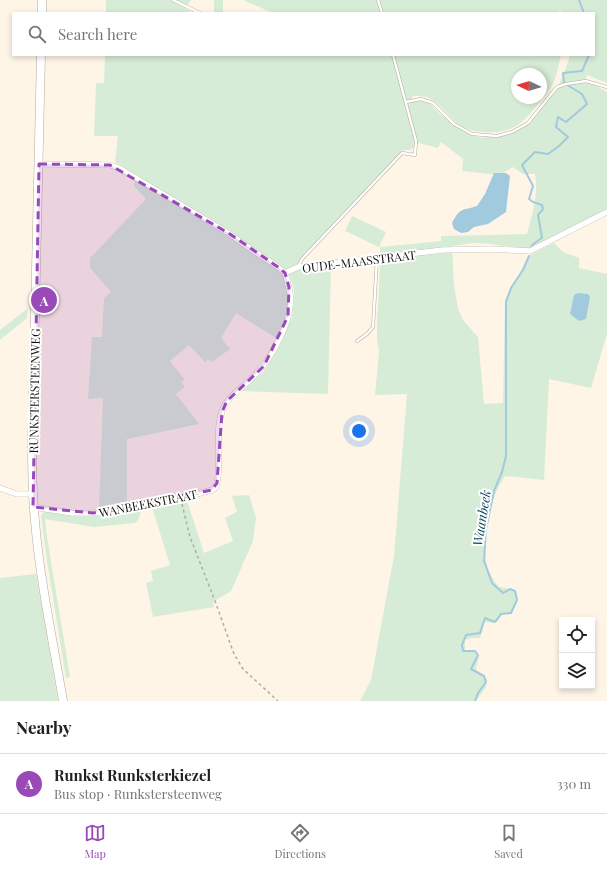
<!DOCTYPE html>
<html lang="en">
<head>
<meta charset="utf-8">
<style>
  :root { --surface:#fff; --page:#f2f2f2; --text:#202124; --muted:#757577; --line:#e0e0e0; --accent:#9949b8 }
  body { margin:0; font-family:"Playfair Display",serif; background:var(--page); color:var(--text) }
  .controls { position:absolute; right:12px; bottom:12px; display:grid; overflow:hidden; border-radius:0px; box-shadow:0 2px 6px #0003 }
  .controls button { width:36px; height:36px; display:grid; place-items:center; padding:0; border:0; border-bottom:1px solid var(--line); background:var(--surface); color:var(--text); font:20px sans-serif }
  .compass { position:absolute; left:511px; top:68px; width:36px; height:36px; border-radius:50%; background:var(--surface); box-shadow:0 2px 6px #0003; rotate:274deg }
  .you { position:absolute; left:359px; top:431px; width:14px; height:14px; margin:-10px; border:3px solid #fff; border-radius:50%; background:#1a73e8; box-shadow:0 0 0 6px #1a73e833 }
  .badge { display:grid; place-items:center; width:26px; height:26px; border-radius:50%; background:var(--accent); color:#fff; font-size:13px; font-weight:700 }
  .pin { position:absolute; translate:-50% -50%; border:2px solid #fff; box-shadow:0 1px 4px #0006 }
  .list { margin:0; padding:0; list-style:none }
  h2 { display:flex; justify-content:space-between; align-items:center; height:52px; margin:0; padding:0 16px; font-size:17px }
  h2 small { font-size:13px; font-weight:400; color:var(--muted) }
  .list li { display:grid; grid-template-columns:26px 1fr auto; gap:12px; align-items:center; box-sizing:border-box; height:60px; padding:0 16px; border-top:1px solid var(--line) }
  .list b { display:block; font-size:15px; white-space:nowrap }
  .list p { margin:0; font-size:13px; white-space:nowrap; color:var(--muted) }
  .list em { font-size:13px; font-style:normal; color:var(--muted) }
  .icon { flex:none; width:22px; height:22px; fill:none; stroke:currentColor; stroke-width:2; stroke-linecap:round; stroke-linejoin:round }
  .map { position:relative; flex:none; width:607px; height:701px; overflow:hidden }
  .search { position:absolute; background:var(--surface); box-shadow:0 2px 6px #0003; left:12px; right:12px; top:12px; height:44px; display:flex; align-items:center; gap:10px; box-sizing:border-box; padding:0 14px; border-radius:0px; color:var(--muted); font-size:15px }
  .sheet { height:112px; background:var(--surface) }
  nav { display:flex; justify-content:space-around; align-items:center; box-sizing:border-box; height:56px; border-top:1px solid var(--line); background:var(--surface); font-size:11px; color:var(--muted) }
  nav a { display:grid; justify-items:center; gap:2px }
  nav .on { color:var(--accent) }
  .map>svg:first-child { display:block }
  .green { fill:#d6ecd6; fill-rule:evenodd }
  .water { fill:#a2cade }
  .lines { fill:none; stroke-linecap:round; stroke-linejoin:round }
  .stream { stroke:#a2cade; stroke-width:2 }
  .lane-casing { stroke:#b3ab9d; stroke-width:3.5 }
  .street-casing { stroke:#b3ab9d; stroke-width:6 }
  .secondary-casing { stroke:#b3ab9d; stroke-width:9 }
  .path { stroke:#b2aba0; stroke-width:1.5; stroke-dasharray:3 3; stroke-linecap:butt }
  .lane { stroke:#fff; stroke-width:2.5 }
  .street { stroke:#fff; stroke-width:5.5 }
  .secondary { stroke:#fff; stroke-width:8 }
  .marked { fill:#9949b8; fill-opacity:0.2; stroke:#9949b8; stroke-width:3; stroke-dasharray:8 5; stroke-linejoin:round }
  .labels { text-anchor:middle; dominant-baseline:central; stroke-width:4; stroke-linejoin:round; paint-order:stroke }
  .street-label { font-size:12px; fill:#120f0a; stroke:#fff }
  .water-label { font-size:13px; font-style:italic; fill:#0a4257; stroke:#fff }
</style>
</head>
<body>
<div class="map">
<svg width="607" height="701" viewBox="0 0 607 701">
  <rect width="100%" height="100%" fill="#fef5e7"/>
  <!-- green -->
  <g class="green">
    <polygon points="106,0 191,0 185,8 192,13 106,13"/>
    <rect x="214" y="0" width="9" height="13"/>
    <path d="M243,0H607V83L587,75L585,80L593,84L607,92V209L528,249L490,244L473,243L452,246L454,285L458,309L463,320L478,337L484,404L503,403L505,299L530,255L554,243L563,252L579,258V268L607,274V334L591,388L549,379L544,480L505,476C502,481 499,486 496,492C490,506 483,545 486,560C487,569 493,580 499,587L515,590C520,600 516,606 510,614H502L498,621L492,623L485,622L480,638H471L465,640V650L476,652L479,657L476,669L483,677L487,679L486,687L476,701H360L371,680L394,556L407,394L375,395L379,351L377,340V324L380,267V247L441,241V236L527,234C532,214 539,194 535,174H523L513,167L499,175L462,171L463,159L441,142L438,148L419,143L410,150H403L301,259L302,264L331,265L328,394L242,391L264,371L278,346L292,317L294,301V289L287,268L284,272C290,300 289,312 276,338L236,313L221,338L230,349L212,362L208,359L205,362L189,345L170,361L185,380L181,382L185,387L176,394L199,424L127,439V505L99,509L103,398L88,399L92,337H102L104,298L111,292L90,268V258L146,199L134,186L135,174L115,162L118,136H94L96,83H104L105,55H561C559,64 557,73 554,82C550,91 525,122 516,126C503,134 479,134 465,128C450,121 443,104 427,97C423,96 417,96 412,96L413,100H419L430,104L441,115L465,132L481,138L509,133L520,129L532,118L557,90L569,60V55H594V13H561V10L558,12V13H273ZM517,74H541V98H517Z"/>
    <polygon points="352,216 386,232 379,247 345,231"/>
    <polygon points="28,308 27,318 0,340 0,330"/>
    <polygon points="249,495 256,518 253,541 231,591 213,602 214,607 153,617 146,583 153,581 151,571 170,565 152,507 187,501 204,553 233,541 225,518 237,512 232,496"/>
    <polygon points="136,509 141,511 139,519 135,523 94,527 45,519 47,537 70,677 66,678 47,561 41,515 45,511 67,515 96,516"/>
    <polygon points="36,574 58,701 0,701 0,578"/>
  </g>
  <!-- water -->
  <g class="water">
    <path d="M494,173H506L510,176L506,212L488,224L474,227L468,232L461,233L454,229L452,223C460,207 462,211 477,206L485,194Z"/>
    <polygon points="578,293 588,294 590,297 586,319 579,321 570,314 574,295"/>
  </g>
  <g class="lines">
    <!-- stream -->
    <g class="stream">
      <polyline points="579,0 584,13"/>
      <polyline points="531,248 532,245 542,238 538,215 543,209 542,205 533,202 529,199 533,186 522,165 535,152 548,154 559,146 568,137 556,127 558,117 566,122 587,104 582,94 564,83 563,73 582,71 589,55"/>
      <polyline points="475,701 478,693 486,682 484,676 471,669 478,655 475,651 463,651 462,645 466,635 480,633 485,618 495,622 501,614 511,613 517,600 515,591 510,589 503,593 492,583 484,561 486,529 494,491 502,472 506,456 506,302 511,288 523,270 529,256"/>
    </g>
    <!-- lane casing -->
    <g class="lane-casing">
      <g id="lane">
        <polyline points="173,0 200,13"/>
        <polyline points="378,0 382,13"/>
        <polyline points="406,102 421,99 433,103 454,124 472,134 497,136 512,132 528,123 557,87 566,84 586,81 607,87"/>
        <polyline points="298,267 302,259 402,153 415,155 416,141 393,55"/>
        <polyline points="357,341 367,334 373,327 377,258"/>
      </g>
    </g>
    <!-- street casing -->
    <g class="street-casing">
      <g id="street">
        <polyline points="39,164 110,165 119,168 230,234 252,250 278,267 285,273"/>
        <polyline points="285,273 298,267 443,250 491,249 530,251 607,212"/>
        <polyline points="0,488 17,494 33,494"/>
        <path d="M33,507L72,513H93L182,498L212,490L216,487C223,463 214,435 222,411C227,397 242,388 252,378C269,362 288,329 290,306C292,296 288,284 285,273"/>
      </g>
    </g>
    <!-- secondary casing -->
    <g class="secondary-casing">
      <g id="secondary">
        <polyline points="42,13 42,0"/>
        <path d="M41,55L32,442C32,468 32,494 35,521C40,581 53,641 63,701"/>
      </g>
    </g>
    <!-- path -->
    <polyline class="path" points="182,504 190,537 215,601 234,654 243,669 278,701"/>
    <!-- lane -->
    <use href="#lane" class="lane"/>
    <!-- street -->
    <use href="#street" class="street"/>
    <!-- secondary -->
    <use href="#secondary" class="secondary"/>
  </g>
  <!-- marked area -->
  <path class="marked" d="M39,164L110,165L230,234L278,267L285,273L289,287L288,316L264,366L227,401L222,412L217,483L212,490L93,513L33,507Z"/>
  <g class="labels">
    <!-- street labels -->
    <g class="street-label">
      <text transform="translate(359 261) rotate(-7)">OUDE-MAASSTRAAT</text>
      <text transform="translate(34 391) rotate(-89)">RUNKSTERSTEENWEG</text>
      <text transform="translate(148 503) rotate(-11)">WANBEEKSTRAAT</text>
    </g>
    <!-- water labels -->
    <g class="water-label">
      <text transform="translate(481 518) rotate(-81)">Waanbeek</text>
    </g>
  </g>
</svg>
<div class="controls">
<button><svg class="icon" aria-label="locate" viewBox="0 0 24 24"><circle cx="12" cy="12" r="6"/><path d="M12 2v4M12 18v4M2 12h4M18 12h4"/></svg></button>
<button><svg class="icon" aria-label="layers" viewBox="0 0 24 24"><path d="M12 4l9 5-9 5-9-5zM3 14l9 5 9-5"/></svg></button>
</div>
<svg class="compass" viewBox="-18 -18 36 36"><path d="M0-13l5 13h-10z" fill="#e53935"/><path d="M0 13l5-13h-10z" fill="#757577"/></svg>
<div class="you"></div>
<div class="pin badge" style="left:44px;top:300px">A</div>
<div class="search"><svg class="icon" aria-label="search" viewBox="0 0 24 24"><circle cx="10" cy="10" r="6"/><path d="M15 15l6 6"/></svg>Search here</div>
</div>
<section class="sheet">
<h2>Nearby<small></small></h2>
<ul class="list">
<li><span class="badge">A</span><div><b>Runkst Runksterkiezel</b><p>Bus stop · Runkstersteenweg</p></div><em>330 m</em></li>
</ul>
</section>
<nav>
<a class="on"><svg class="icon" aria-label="map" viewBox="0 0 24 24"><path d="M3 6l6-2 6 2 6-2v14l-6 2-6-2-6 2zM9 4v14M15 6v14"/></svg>Map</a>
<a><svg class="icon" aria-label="directions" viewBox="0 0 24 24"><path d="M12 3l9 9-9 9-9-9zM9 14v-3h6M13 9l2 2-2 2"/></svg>Directions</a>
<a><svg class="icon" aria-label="saved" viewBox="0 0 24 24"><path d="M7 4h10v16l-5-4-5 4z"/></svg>Saved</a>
</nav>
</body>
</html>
